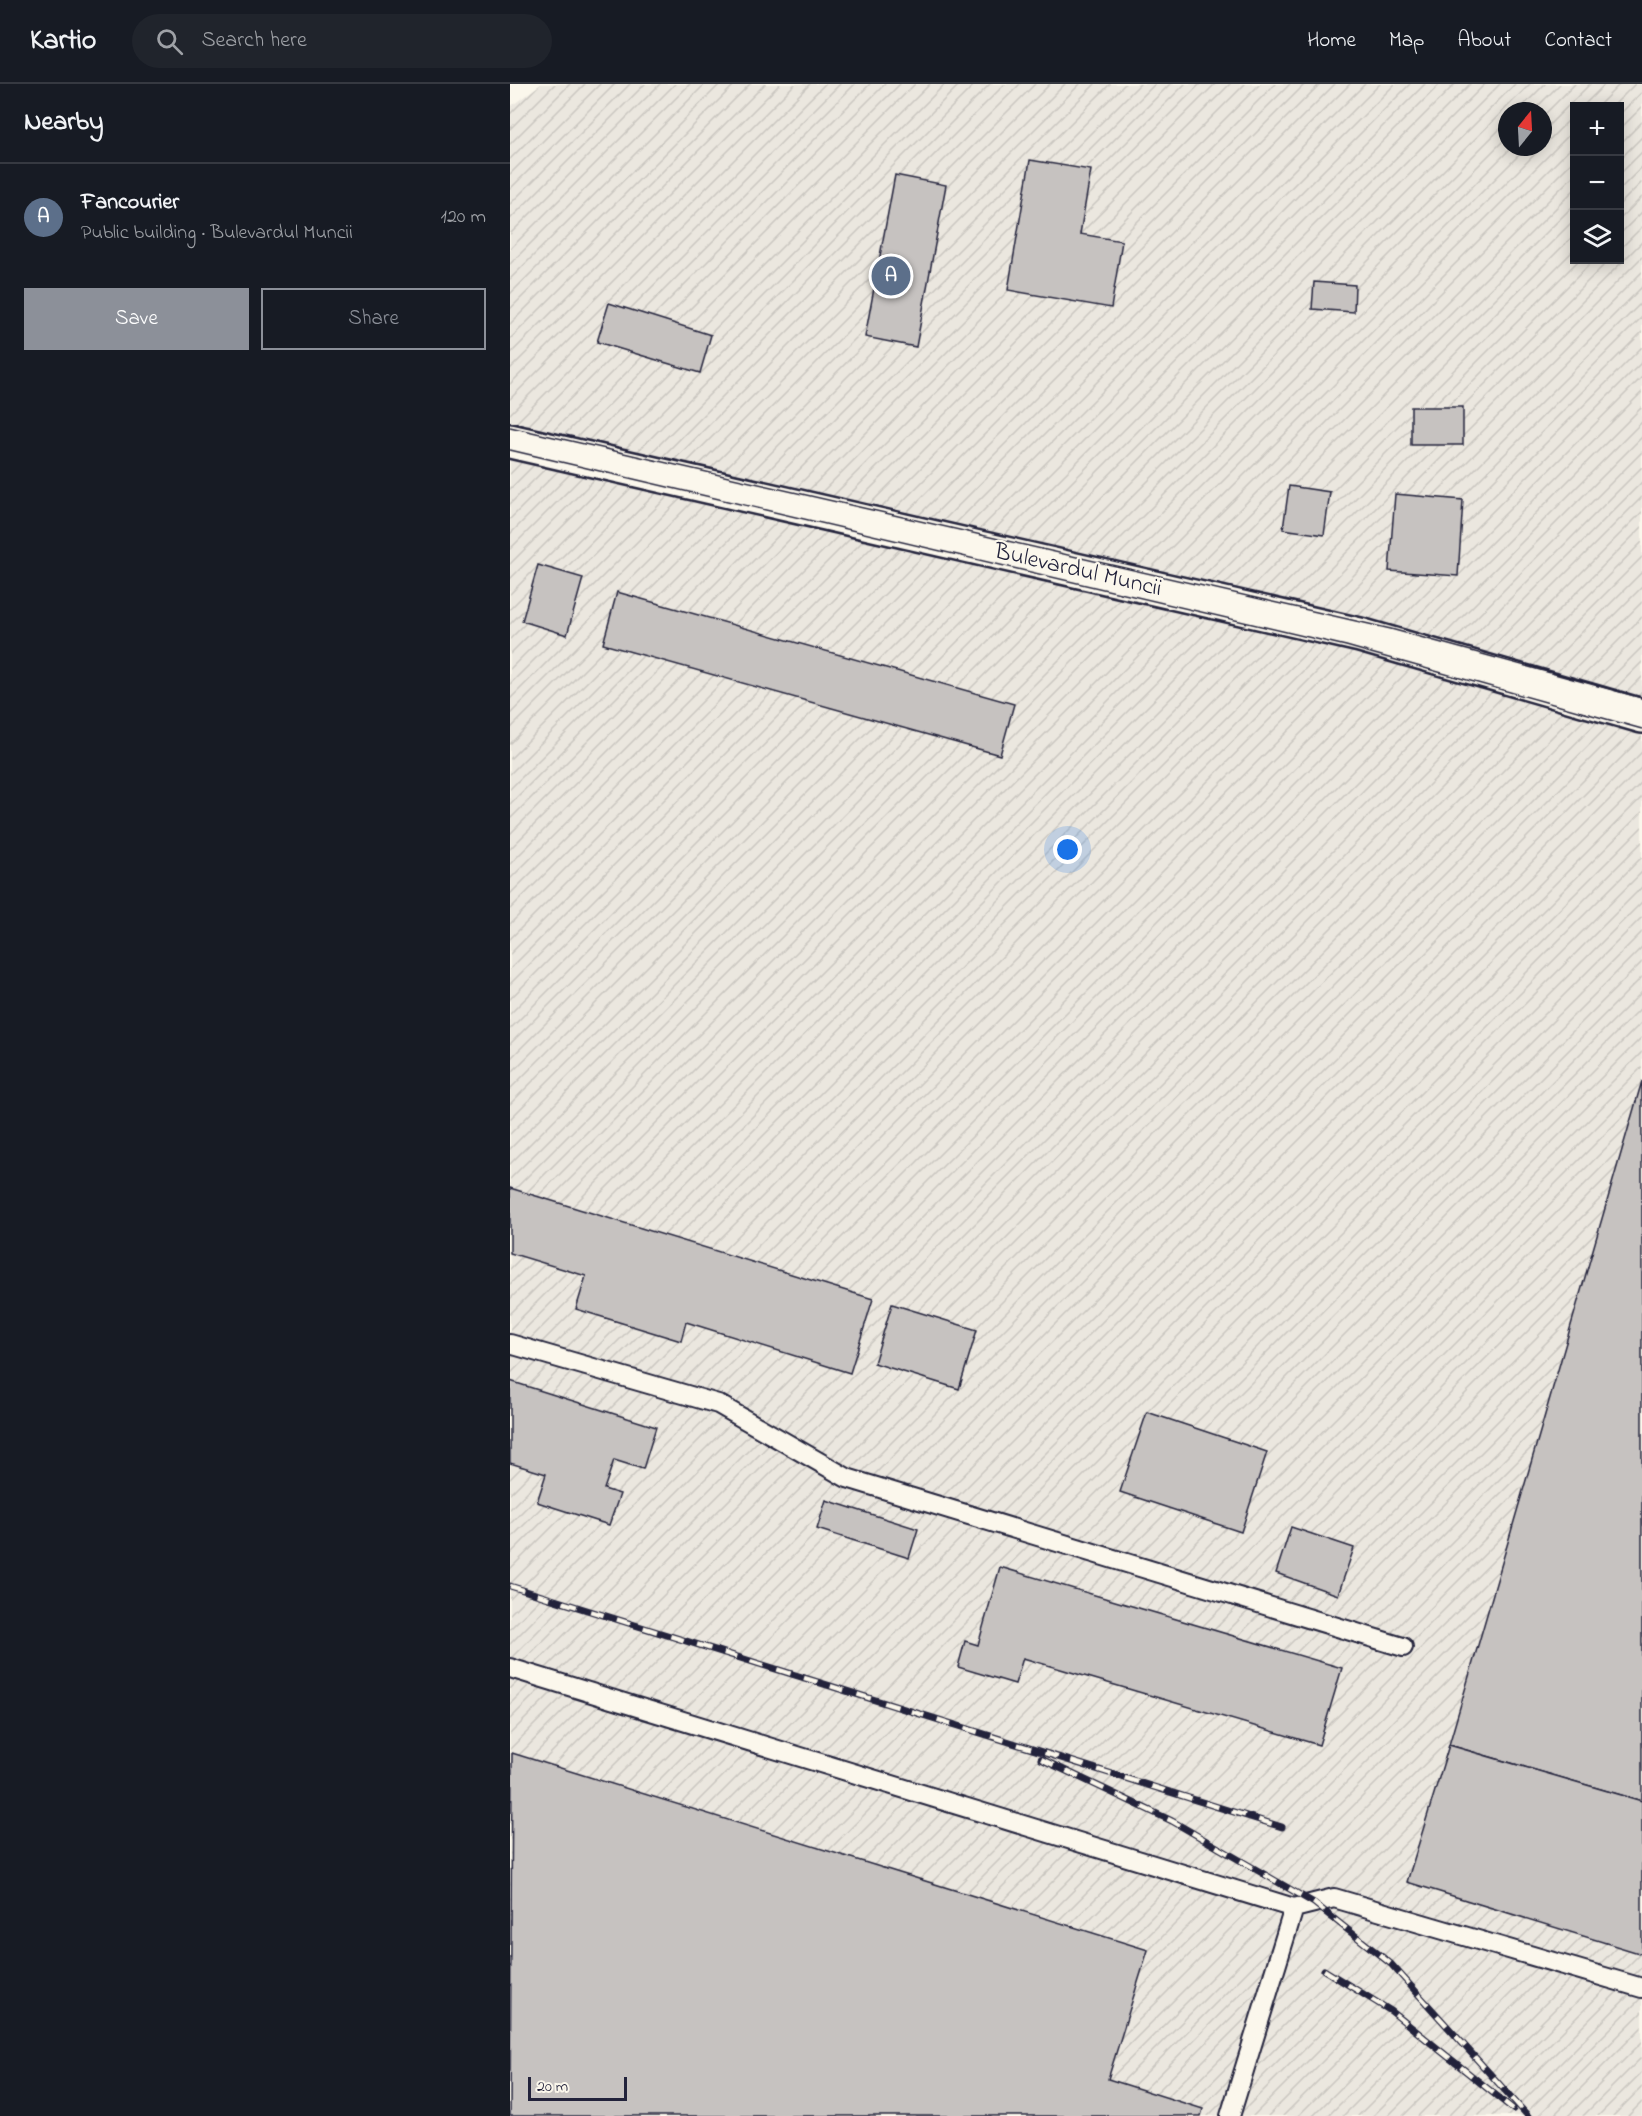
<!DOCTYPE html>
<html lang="en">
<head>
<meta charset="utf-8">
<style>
  :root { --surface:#171b24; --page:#20242c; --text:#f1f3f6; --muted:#9ea1a6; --line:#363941; --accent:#8c9099 }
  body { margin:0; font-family:"Indie Flower",sans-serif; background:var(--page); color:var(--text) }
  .controls { position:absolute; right:18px; top:18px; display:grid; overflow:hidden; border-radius:0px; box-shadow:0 3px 15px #0003 }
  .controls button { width:54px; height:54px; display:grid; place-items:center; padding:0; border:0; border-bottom:2px solid var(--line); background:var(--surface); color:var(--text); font:30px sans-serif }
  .compass { position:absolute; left:988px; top:18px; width:54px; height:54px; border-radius:50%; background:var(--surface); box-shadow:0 3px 15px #0003; rotate:18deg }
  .scale { position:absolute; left:18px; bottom:15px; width:99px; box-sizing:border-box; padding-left:6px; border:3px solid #22223b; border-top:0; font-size:16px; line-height:21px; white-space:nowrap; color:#22223b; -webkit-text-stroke:4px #fbf7ec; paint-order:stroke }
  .you { position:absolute; left:558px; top:766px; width:21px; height:21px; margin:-15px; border:4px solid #fff; border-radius:50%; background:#1a73e8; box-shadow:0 0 0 9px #1a73e833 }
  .badge { display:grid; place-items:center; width:39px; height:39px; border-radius:50%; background:var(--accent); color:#fff; font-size:20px; font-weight:700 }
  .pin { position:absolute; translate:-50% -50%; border:3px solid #fff; box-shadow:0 2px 6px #0006 }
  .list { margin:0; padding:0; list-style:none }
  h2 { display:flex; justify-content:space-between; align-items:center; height:78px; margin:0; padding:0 24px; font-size:26px }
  h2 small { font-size:20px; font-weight:400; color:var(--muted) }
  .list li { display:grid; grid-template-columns:39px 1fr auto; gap:18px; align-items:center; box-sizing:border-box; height:108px; padding:0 24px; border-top:2px solid var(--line) }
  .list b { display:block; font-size:22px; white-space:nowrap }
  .list p { margin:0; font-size:20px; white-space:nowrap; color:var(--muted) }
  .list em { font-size:20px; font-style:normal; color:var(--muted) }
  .actions { display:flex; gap:12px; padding:18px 24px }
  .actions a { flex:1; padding:14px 0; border:2px solid var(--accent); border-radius:0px; text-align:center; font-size:21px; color:var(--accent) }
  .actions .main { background:var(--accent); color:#fff }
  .icon { flex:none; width:33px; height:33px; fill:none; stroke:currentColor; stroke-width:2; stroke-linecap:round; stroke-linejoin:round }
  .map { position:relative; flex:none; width:1132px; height:2032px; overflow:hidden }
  header { display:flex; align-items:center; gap:36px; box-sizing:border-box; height:84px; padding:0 30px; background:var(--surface); border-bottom:2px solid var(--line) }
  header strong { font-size:28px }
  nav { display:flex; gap:33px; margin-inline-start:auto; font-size:21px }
  .search { width:420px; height:54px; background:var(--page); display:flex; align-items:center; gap:15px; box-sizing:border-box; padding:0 21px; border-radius:33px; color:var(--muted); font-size:22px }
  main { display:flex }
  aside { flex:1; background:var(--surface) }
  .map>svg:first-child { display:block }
  .industrial { fill:url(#industrial-furrows); fill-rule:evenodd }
  .building { fill:#c6c2c0; stroke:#22223b; stroke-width:1.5 }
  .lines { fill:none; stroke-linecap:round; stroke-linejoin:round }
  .service-casing { stroke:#22223b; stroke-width:22 }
  .primary-casing { stroke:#22223b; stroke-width:38 }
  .service { stroke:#fbf7ec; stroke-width:18 }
  .primary { stroke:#fbf7ec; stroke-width:33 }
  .tram { stroke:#22223b; stroke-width:1.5 }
  .rail-casing { stroke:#22223b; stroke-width:7 }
  .rail { stroke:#fbf7ec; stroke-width:4.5; stroke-dasharray:14; stroke-linecap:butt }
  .labels { text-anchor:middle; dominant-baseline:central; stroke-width:4.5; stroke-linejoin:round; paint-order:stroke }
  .street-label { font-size:24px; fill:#22223b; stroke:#fbf7ec }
</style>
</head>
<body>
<header>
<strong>Kartio</strong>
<div class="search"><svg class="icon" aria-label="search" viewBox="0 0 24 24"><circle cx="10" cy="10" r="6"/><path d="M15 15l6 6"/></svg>Search here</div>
<nav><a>Home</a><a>Map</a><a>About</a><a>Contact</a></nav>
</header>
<main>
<aside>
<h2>Nearby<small></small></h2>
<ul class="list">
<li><span class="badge" style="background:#5c6f8a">A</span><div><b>Fancourier</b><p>Public building · Bulevardul Muncii</p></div><em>120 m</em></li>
</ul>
<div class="actions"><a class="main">Save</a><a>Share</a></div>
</aside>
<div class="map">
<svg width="1132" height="2032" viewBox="0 0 1132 2032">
  <defs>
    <pattern id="industrial-furrows" width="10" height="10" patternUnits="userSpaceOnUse" patternTransform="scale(1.5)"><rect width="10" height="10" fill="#ebe7df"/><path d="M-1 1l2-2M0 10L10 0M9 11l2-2" fill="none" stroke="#c9c6c0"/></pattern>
  </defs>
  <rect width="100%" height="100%" fill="#fbf7ec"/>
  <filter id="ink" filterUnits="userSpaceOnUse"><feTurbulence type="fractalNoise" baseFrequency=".0167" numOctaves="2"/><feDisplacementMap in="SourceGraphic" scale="12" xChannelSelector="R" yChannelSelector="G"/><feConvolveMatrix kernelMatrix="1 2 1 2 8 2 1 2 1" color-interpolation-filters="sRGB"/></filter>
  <g filter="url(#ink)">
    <!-- industrial -->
    <path class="industrial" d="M31,0H1132V2032H0V23ZM1064,22H1110V176H1064ZM997,27H1033V63H997Z"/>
    <!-- building -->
    <g class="building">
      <polygon points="520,76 581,86 570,150 612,157 601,224 498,206"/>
      <polygon points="385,91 436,101 406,263 355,253"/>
      <polygon points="804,198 845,201 844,228 802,225"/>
      <polygon points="99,219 201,251 190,289 87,258"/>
      <rect x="901" y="323" width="52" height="38"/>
      <polygon points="779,402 820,408 814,451 773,445"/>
      <polygon points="885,410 953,416 948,492 879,487"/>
      <polygon points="28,481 73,494 57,551 12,537"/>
      <polygon points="107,508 504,620 490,671 93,560"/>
      <polygon points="1132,997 1132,1717 939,1661"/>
      <polygon points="0,1104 363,1215 340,1289 176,1238 171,1257 66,1225 76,1192 0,1169"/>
      <polygon points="382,1220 467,1246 449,1305 364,1279"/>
      <polygon points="0,1297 146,1343 133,1385 104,1376 94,1405 110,1410 99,1441 27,1418 36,1390 0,1379"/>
      <polygon points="637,1328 757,1368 731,1448 610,1408"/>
      <polygon points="316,1416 408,1445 399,1474 307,1445"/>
      <polygon points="781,1443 844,1464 828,1511 766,1489"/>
      <polygon points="490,1483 832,1584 809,1661 513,1574 505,1600 448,1583 455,1557 468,1561"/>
      <polygon points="939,1661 1132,1717 1132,1870 897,1798"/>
      <polygon points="2,1669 638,1866 598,1995 693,2025 691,2032 0,2032"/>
    </g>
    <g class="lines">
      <!-- service casing -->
      <g class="service-casing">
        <g id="service">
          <polyline points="0,1260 208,1320 337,1394 893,1563"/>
          <polyline points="0,1584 784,1824"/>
          <polyline points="720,2032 784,1824 824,1814 1132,1904"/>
        </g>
      </g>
      <!-- primary casing -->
      <g class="primary-casing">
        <polyline id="primary" points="0,357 850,551 1132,632"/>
      </g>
      <!-- service -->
      <use href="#service" class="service"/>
      <!-- primary -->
      <use href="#primary" class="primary"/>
      <!-- tram -->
      <g class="tram">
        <polyline points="0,343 881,545 1132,614"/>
        <polyline points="0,366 836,562 1132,645"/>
      </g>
      <!-- rail casing -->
      <g class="rail-casing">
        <g id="rail">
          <polyline points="0,1502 772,1743"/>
          <polyline points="531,1675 662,1737 804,1819 881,1880 1018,2032"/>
          <polyline points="814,1886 881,1927 1003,2025"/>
        </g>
      </g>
      <!-- rail -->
      <use href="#rail" class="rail"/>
    </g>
  </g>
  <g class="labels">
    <!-- street labels -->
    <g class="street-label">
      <text transform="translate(568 487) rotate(13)">Bulevardul Muncii</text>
    </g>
  </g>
</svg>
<div class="controls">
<button>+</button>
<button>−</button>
<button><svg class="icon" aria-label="layers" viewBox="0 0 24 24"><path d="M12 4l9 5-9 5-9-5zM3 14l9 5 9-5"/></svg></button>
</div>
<svg class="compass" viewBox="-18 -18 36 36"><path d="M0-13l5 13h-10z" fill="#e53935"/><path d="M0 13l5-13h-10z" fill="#9ea1a6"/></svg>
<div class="scale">20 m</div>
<div class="you"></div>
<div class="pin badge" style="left:381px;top:192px;background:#5c6f8a">A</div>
</div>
</main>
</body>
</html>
